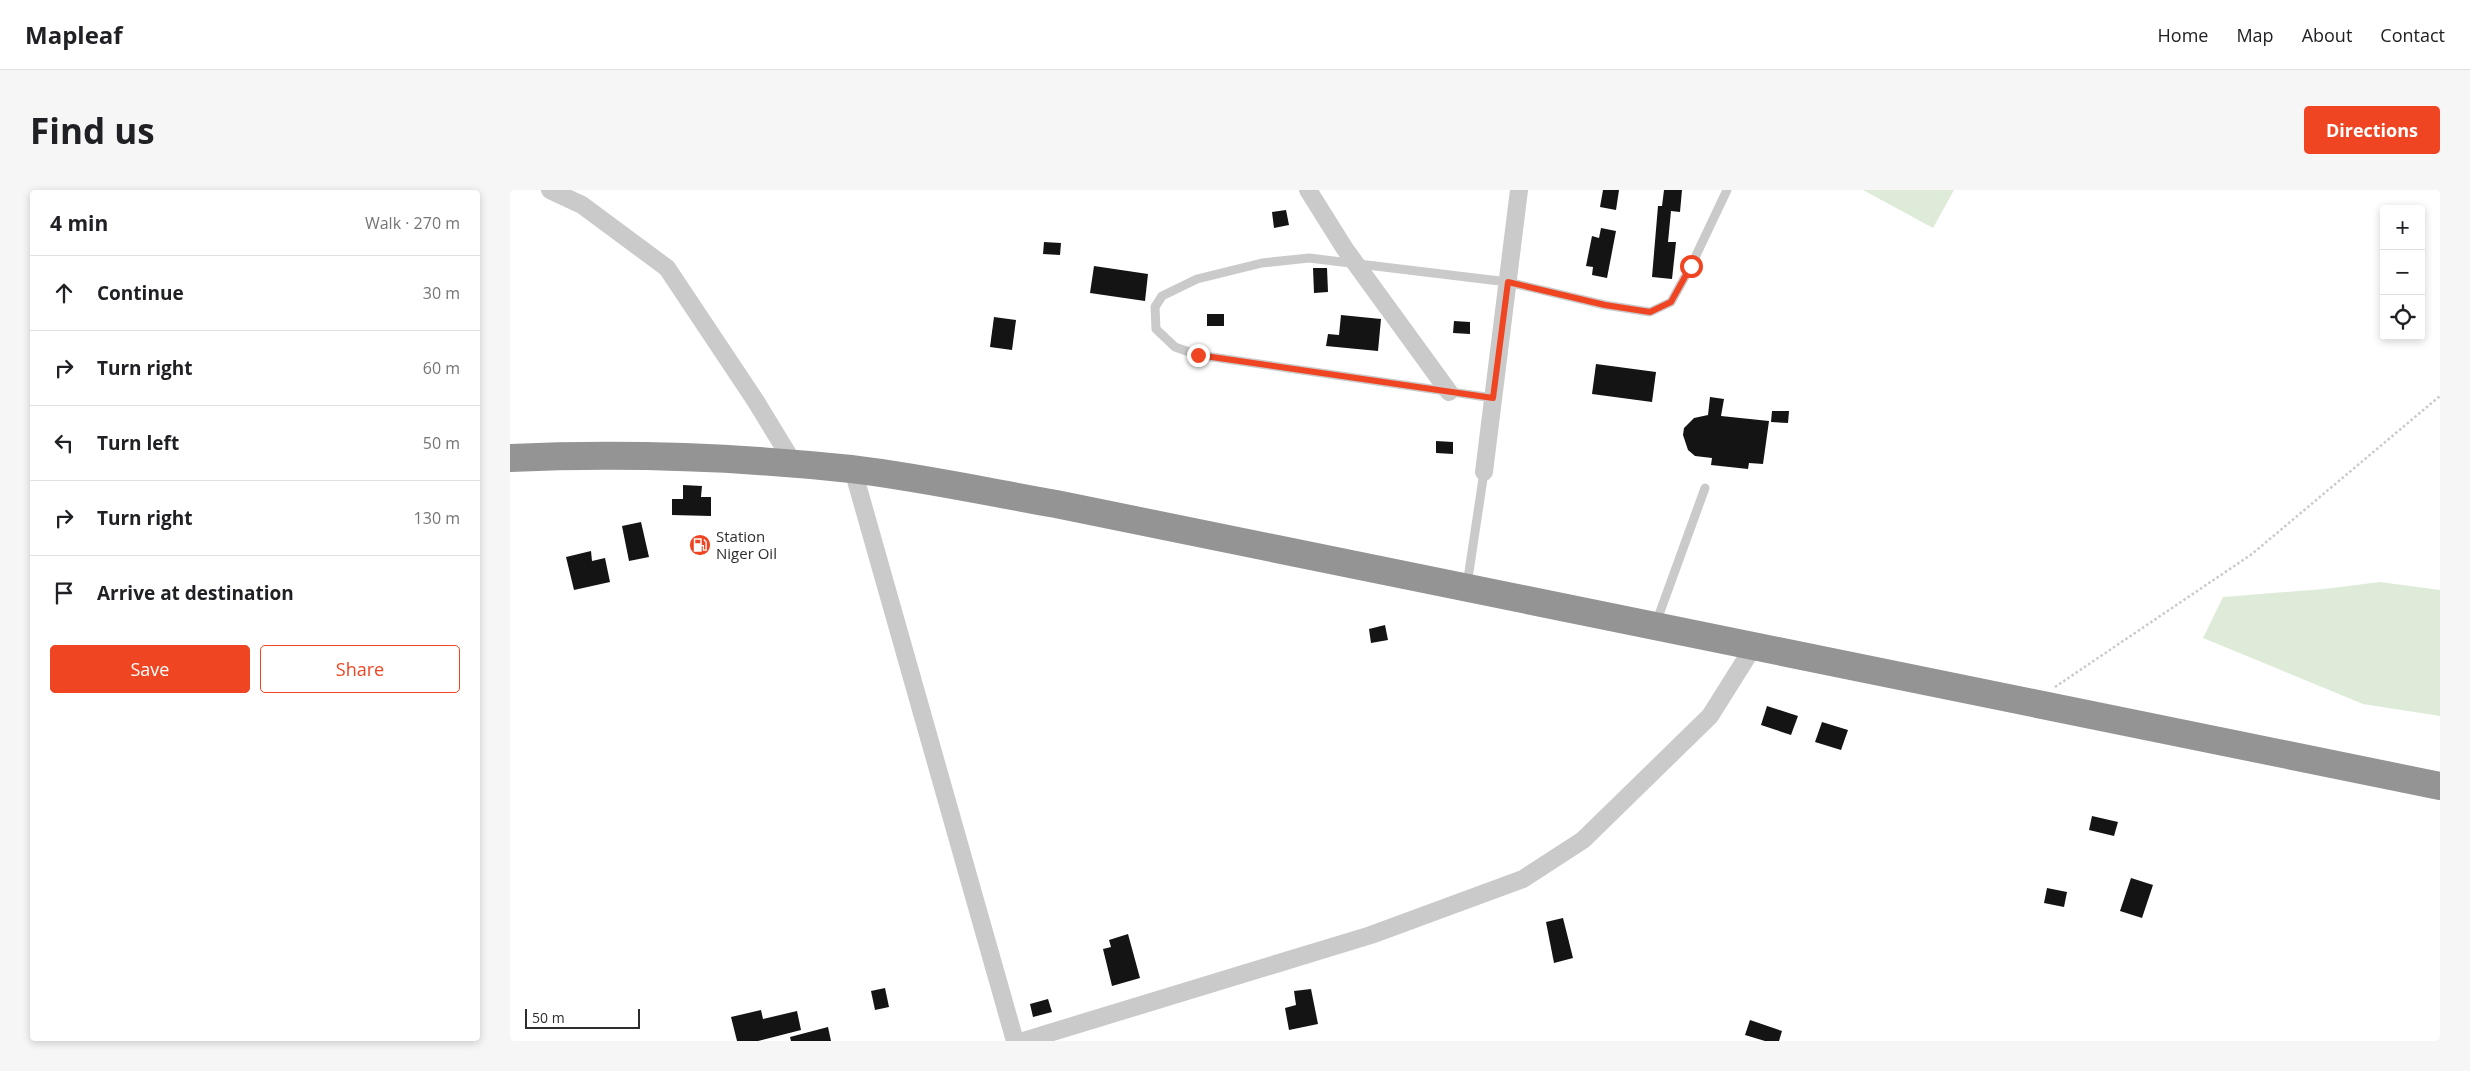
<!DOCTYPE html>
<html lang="en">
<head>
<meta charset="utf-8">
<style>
  :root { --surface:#fff; --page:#f6f6f6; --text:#202124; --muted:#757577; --line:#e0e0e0; --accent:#f04522 }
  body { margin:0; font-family:"Open Sans",sans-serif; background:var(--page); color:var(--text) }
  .controls { position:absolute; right:15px; top:15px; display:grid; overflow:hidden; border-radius:5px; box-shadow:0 2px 8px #0003 }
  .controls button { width:45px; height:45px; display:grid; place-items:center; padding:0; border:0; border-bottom:1px solid var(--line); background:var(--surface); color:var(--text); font:25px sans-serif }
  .scale { position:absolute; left:15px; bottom:12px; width:115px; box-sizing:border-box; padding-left:5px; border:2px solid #2d2d2d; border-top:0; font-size:14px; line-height:18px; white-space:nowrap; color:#2d2d2d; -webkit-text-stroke:4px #fff; paint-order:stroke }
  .stop { position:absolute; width:15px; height:15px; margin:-11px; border:4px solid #f04522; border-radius:50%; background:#fff }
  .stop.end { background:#f04522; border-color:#fff; box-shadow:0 1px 5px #0008 }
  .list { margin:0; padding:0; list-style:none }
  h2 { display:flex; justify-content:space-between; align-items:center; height:65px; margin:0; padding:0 20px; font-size:21px }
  h2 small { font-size:16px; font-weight:400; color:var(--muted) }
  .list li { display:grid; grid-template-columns:32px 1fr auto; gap:15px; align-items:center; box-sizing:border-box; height:75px; padding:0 20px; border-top:1px solid var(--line) }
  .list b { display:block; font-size:19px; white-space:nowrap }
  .list em { font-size:16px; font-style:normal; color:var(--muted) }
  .actions { display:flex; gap:10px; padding:15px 20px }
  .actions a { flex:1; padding:11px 0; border:1px solid var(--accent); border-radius:5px; text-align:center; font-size:18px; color:var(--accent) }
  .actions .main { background:var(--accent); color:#fff }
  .icon { flex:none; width:28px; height:28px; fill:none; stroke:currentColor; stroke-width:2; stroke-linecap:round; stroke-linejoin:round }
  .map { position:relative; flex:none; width:1930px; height:851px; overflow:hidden; border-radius:5px }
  header { display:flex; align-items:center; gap:30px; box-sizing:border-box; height:70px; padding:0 25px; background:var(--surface); border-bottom:1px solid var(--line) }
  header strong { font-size:24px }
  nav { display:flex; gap:28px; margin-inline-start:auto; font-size:18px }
  .intro { display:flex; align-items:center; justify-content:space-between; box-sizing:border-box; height:120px; padding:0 30px }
  h1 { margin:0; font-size:35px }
  .button { padding:12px 22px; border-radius:5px; background:var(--accent); color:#fff; font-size:18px; font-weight:700 }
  main { display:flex; gap:30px; padding:0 30px }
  aside { flex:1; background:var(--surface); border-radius:5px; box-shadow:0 2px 8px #0003 }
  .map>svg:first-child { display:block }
  .green { fill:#deebd9 }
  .building { fill:#141414 }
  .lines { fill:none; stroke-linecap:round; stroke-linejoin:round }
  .path { stroke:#cacaca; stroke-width:2.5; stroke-dasharray:2.5 2.5; stroke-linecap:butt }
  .lane { stroke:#cacaca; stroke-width:9 }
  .street { stroke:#cacaca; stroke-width:18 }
  .highway { stroke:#949494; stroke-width:28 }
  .route { stroke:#f04522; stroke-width:6 }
  .labels { text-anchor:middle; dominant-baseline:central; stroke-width:5; stroke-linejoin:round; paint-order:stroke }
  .poi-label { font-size:15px; fill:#2d2d2d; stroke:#fff; text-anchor:start }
</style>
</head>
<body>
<header>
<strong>Mapleaf</strong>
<nav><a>Home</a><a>Map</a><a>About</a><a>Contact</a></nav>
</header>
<div class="intro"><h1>Find us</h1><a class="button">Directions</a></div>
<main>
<aside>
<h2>4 min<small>Walk · 270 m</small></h2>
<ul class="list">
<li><svg class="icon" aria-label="ahead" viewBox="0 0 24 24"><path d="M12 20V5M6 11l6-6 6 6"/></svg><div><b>Continue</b></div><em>30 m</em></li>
<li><svg class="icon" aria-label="right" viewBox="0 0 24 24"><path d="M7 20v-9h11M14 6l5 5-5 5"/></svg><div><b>Turn right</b></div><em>60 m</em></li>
<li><svg class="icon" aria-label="left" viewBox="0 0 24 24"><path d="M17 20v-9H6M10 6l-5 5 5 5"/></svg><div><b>Turn left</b></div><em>50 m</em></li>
<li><svg class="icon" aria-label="right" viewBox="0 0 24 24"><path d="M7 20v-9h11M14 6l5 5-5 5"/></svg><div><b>Turn right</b></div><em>130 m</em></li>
<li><svg class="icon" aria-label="arrive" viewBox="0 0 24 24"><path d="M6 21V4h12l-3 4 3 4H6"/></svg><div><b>Arrive at destination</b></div></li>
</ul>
<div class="actions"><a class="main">Save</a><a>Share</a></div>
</aside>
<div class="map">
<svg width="1930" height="851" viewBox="0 0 1930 851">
  <rect width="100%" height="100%" fill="#fff"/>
  <!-- green -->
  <g class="green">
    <polygon points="1353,0 1444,0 1423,38"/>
    <polygon points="1870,392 1930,400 1930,526 1853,514 1693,448 1713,407 1814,399"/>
  </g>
  <!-- building -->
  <g class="building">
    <polygon points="1093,0 1109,0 1106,20 1090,17"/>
    <polygon points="1154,0 1172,0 1170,22 1161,21 1158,52 1166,52 1162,89 1142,87 1148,16 1152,16"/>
    <polygon points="776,20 779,35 764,38 762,22"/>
    <polygon points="1091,38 1106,41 1097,88 1082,85 1083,77 1076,76 1082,46 1089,48"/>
    <polygon points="534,52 551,53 550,65 533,64"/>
    <polygon points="584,76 638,84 635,111 580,103"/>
    <polygon points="803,78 817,78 818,102 804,103"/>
    <rect x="697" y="124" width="17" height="12"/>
    <polygon points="831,125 871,129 868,161 816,156 818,144 829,145"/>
    <polygon points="484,127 506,130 502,160 480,157"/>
    <polygon points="944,131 960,132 960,144 943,143"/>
    <polygon points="1086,174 1146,182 1142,212 1082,204"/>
    <polygon points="1200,207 1214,209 1211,226 1259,231 1253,274 1239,273 1238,279 1201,275 1202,268 1185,266 1178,260 1173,245 1174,238 1184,228 1198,225"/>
    <polygon points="1262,221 1279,221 1278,233 1261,232"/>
    <polygon points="926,251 943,252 943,264 926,263"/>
    <polygon points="173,295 192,296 191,307 201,307 201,326 162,325 162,309 173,309"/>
    <polygon points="131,332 139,367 119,371 112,336"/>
    <polygon points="81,361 82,371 95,368 100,392 64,400 56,367"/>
    <polygon points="875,435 878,450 861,453 859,439"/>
    <polygon points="1257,516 1288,526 1281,545 1251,535"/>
    <polygon points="1312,532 1338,540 1331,560 1305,552"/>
    <polygon points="1582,626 1608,632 1604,646 1579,640"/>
    <polygon points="1621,688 1643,695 1632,728 1610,721"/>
    <polygon points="1537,698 1557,702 1554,717 1534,713"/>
    <polygon points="1053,728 1063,768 1044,773 1036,732"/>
    <polygon points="618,744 630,788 602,796 593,759 601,757 599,750"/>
    <polygon points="375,798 379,817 365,820 361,801"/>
    <polygon points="801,799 808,834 779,840 775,818 786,815 784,801"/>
    <polygon points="538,809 542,822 523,827 520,814"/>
    <polygon points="251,820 253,829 287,821 291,840 248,851 227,851 221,827"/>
    <polygon points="1240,830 1272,841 1269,851 1255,851 1235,845"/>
    <polygon points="318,837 321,851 281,851 280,847"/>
  </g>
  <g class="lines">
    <!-- path -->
    <polyline class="path" points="1545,497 1742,364 1930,206"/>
    <!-- lane -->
    <g class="lane">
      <polyline points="983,208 688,165 665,157 646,139 645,117 652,106 687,89 752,73 799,68 998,92 1095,115 1140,122 1161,112 1181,76 1217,0"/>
      <polyline points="957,395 974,282"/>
      <polyline points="1146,433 1195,298"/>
    </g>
    <!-- street -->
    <g class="street">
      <polyline points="40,0 72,15 157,78 245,210 284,274"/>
      <polyline points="798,0 835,59 939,202"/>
      <polyline points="343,280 505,851"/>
      <polyline points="974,282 1009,0"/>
      <polyline points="513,851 861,745 1013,689 1073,650 1200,526 1244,456"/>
    </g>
    <!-- highway -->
    <path class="highway" d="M0,268C113,263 228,267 341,279C409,287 478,302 546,314L1930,596"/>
  </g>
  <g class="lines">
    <!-- route -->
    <polyline class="route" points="688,165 983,208 998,92 1095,115 1140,122 1161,112 1181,76"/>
  </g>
  <!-- icons -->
  <defs>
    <g id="fuel-disc" transform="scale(1.125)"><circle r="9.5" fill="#f04522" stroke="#fff"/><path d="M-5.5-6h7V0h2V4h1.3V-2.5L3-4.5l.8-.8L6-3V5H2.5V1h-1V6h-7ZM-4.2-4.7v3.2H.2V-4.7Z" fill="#fff"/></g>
  </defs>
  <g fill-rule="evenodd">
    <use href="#fuel-disc" x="190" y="355"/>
  </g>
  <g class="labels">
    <!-- poi labels -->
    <g class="poi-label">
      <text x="206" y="346">Station<tspan x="206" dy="17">Niger Oil</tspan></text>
    </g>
  </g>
</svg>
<div class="controls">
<button>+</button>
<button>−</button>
<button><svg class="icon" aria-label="locate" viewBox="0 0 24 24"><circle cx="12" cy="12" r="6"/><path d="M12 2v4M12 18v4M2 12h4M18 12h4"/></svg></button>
</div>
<div class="scale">50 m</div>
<div class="stop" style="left:1181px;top:76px"></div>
<div class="stop end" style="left:688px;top:165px"></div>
</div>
</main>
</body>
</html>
